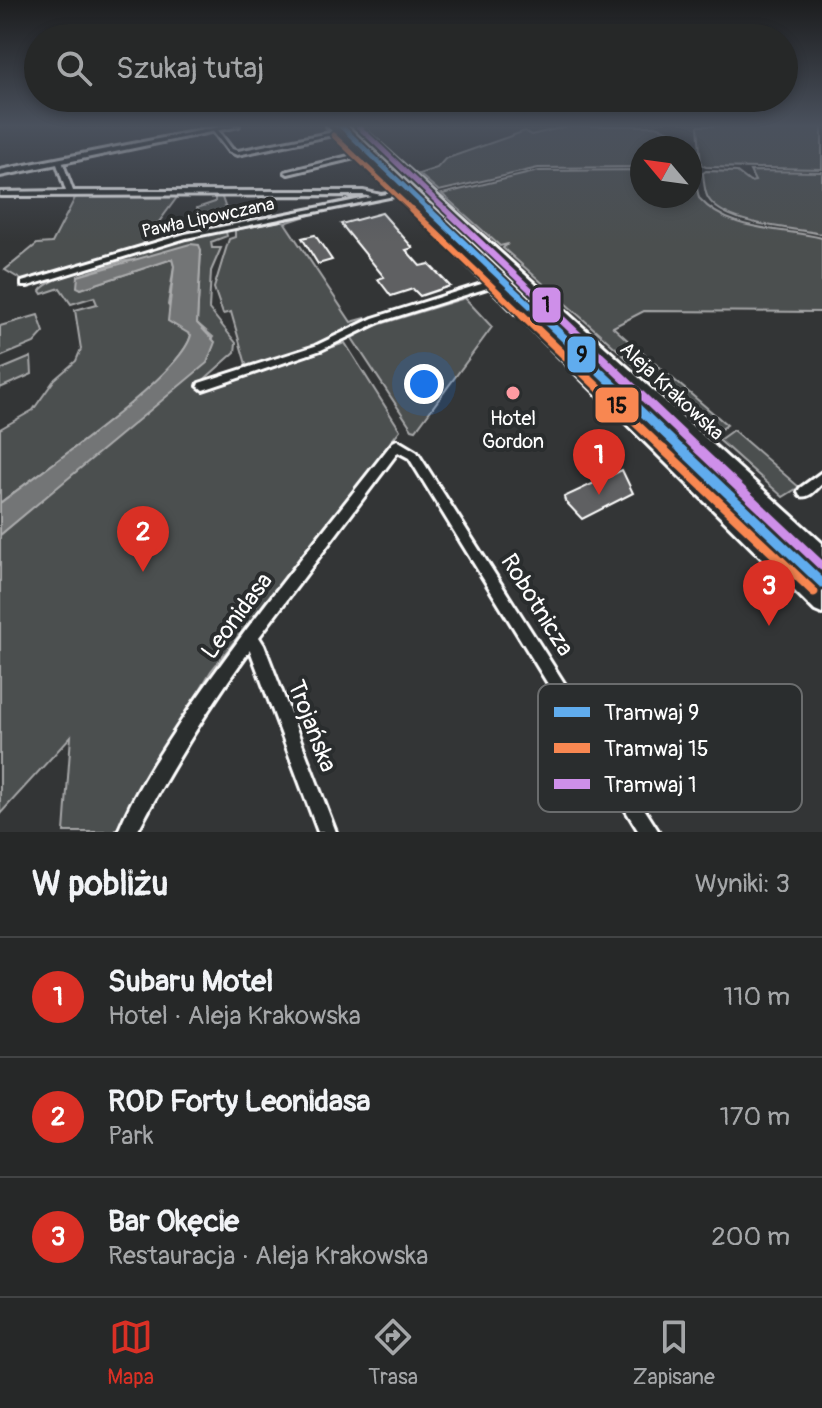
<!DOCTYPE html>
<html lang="pl">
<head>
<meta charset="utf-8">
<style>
  :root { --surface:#262828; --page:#2e3030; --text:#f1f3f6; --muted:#a4a6a8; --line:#424445; --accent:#d93025 }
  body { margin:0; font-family:Pangolin,sans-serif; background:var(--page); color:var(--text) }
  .compass { position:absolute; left:630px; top:136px; width:72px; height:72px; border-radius:50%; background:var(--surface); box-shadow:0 4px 12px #0003; rotate:299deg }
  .you { position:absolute; left:424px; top:384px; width:28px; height:28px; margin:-20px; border:6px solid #fff; border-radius:50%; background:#1a73e8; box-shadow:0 0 0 12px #1a73e833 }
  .badge { display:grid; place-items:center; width:52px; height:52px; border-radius:50%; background:var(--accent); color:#fff; font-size:26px; font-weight:700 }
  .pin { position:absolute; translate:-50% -66px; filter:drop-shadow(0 2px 4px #0008) }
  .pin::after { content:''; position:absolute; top:42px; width:28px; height:24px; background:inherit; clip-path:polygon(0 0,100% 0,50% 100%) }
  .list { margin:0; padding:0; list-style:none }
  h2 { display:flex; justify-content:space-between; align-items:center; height:104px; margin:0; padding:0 32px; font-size:34px }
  h2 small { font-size:26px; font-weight:400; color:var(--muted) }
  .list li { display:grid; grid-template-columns:52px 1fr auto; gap:24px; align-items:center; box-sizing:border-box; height:120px; padding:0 32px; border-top:2px solid var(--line) }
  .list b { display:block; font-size:30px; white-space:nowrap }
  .list p { margin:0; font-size:26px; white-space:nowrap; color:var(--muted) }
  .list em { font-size:26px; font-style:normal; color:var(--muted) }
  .icon { flex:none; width:44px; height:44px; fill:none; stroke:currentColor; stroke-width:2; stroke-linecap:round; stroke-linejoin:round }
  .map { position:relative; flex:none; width:822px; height:832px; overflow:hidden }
  .search { position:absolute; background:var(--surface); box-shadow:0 4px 12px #0003; left:24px; right:24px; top:24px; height:88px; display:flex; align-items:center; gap:20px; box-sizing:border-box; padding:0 28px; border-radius:44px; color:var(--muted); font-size:30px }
  .sheet { height:464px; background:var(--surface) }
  nav { display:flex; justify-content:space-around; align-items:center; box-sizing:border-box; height:112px; border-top:2px solid var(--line); background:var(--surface); font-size:22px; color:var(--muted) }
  nav a { display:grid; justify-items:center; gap:4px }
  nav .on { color:var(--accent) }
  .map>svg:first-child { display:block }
  .green { fill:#4c4f50; stroke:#a6a7a8; stroke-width:2 }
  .water { fill:#737576; stroke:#abacad; stroke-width:2 }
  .building { fill:#5f6162; stroke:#fff; stroke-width:2 }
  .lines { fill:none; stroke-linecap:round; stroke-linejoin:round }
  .street-casing { stroke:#fff; stroke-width:6 }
  .secondary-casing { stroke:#fff; stroke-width:6 }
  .street { fill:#2a2d2e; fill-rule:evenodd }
  .secondary { fill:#2a2d2e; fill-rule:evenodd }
  .tram-1-far3-casing { stroke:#2a2d2e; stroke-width:9 }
  .tram-1-far2-casing { stroke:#2a2d2e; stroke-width:10 }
  .tram-1-far1-casing { stroke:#2a2d2e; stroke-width:14 }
  .tram-1-casing { stroke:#2a2d2e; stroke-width:15 }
  .tram-2-far3-casing { stroke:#2a2d2e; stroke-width:9 }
  .tram-2-far2-casing { stroke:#2a2d2e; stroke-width:10 }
  .tram-2-far1-casing { stroke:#2a2d2e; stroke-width:14 }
  .tram-2-casing { stroke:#2a2d2e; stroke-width:15 }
  .tram-3-far3-casing { stroke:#2a2d2e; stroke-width:9 }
  .tram-3-far2-casing { stroke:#2a2d2e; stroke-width:10 }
  .tram-3-far1-casing { stroke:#2a2d2e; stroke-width:14 }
  .tram-3-casing { stroke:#2a2d2e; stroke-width:15 }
  .tram-1-far3 { stroke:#60acee; stroke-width:5 }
  .tram-1-far2 { stroke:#60acee; stroke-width:6 }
  .tram-1-far1 { stroke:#60acee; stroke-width:8 }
  .tram-1 { stroke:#60acee; stroke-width:9 }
  .tram-2-far3 { stroke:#f88751; stroke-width:5 }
  .tram-2-far2 { stroke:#f88751; stroke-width:6 }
  .tram-2-far1 { stroke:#f88751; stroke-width:8 }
  .tram-2 { stroke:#f88751; stroke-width:9 }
  .tram-3-far3 { stroke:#ce8fe9; stroke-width:5 }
  .tram-3-far2 { stroke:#ce8fe9; stroke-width:6 }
  .tram-3-far1 { stroke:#ce8fe9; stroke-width:8 }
  .tram-3 { stroke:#ce8fe9; stroke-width:9 }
  .poi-dot { fill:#ff9aa2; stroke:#2a2d2e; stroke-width:3 }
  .labels { text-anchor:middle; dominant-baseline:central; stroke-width:8; stroke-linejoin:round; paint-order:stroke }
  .far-street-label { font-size:18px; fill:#fff; stroke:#2a2d2e }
  .street-label { font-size:20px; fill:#fff; stroke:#2a2d2e }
  .poi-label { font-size:20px; fill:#fff; stroke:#2a2d2e }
  .near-street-label { font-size:24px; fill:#fff; stroke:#2a2d2e }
  .key { fill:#2a2d2e; stroke:#6a6c6d; stroke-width:2 }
  .key-label { font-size:22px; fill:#fff }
  .line-badge { stroke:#2a2d2e; stroke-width:3 }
  .pale-badge-label { font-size:22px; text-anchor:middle; font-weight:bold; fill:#111 }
</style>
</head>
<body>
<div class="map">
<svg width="822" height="832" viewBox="0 0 822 832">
  <rect width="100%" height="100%" fill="#333536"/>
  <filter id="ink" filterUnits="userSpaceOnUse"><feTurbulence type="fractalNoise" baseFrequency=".0125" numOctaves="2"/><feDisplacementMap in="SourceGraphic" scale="16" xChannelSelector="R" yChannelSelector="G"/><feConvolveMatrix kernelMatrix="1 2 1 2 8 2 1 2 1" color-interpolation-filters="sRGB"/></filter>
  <g filter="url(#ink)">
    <!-- green -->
    <g class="green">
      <polygon points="568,126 656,126 690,138 693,165 690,166 690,148 642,148 642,167 538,168 439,191 419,174 437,168 445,159 525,131 531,135"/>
      <polygon points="698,126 822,126 822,169 706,167 701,165"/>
      <path d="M642,170V196H690V171L694,174L699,198C730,233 780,227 822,238V312L644,311L613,327L633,345L619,351L503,248L508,244L500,246L442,194L539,171Z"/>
      <path d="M706,171L737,172L750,182L755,181L750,171L822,172V234C792,227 725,226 708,198C704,191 704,181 703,173Z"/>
      <polygon points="404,188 644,417 401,189"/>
      <polygon points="215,195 221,195 231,223 209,227 197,208 215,202"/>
      <polygon points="80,196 178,196 142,245 25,282 5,270 37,244 52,243 75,198"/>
      <polygon points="309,215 285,223 351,322 366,318 368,321 296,353 247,368 231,312 223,314 214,288 229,239 235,237 235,230"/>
      <polygon points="454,224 655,412 451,225"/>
      <path d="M226,232L227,236L211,242L212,248H221L211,271L209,309L236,343L235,352L199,384L207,388L345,343L400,430L211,671L115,832H64L71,736L0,814V535L91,457L213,337L197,323L201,250L120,262L78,276L81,289L172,259L174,266L168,305L191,335C181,377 40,472 0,503V429L33,410L55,379L76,361L81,349L75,310L97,304L94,297L71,304L60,288L42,294L40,291C51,271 198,233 226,232Z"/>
      <polygon points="465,298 492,327 416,430 412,429 352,338 371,327"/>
      <polygon points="38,315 44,332 34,343 0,357 0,326"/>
      <polygon points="638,349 727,425 713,435 623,355"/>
      <polygon points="31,357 32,374 0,388 0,370"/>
      <polygon points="733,430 799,487 783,497 719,440"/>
    </g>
    <!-- water -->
    <path class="water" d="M190,244L199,245L201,250L197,323L215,342L207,363L0,535V503C39,473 182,375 191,335L168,321L174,266L172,259L81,289L77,287L78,276Z"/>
    <!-- building -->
    <g class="building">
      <polygon points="382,213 413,248 406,250 420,266 429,264 450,286 420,296 413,289 391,296 378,279 384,277 341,224"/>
      <polygon points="315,235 332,260 318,264 302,238"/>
      <polygon points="622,470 633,493 582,519 565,501 564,497"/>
    </g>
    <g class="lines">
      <!-- street casing -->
      <g class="street-casing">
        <g id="street">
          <polygon points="213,129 217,129 232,149 238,151 339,131 342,133 237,155 228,151 212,130"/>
          <polygon points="361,153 363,154 363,156 288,174 285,172"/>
          <polygon points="59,159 62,161 73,191 363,191 381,195 400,192 404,194 186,238 28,286 22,286 22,282 185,234 372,197 363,195 0,196 0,192 66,191 56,161"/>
          <polygon points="494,280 497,281 497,285 379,322 321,350 203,390 198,386 199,383 315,346 373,318"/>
          <path d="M397,440L417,452L659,832H639L409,458L398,452L259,637L264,645L336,832H318L250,650C208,708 171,768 137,832H118C135,789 166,744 192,705C255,614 325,529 393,442Z"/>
          <path d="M822,472V484C815,490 809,499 800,496L798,492L800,488Z"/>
        </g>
      </g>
      <!-- secondary casing -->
      <g class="secondary-casing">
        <g id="secondary">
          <polygon points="224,126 239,126 0,176 0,170"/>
          <polygon points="327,126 335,126 822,590 822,614 815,611"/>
          <polygon points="351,126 360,126 822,543 822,565 815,563"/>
        </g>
      </g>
      <!-- street -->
      <use href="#street" class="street"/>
      <!-- secondary -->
      <use href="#secondary" class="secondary"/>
      <!-- tram-1-far3 casing -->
      <g class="tram-1-far3-casing">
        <polyline id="tram-1-far3" points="341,126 430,211"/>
      </g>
      <!-- tram-1-far2 casing -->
      <g class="tram-1-far2-casing">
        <polyline id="tram-1-far2" points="428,209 542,317"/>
      </g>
      <!-- tram-1-far1 casing -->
      <g class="tram-1-far1-casing">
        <polyline id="tram-1-far1" points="540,315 683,451"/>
      </g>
      <!-- tram-1 casing -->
      <g class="tram-1-casing">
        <polyline id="tram-1" points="681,449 822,583"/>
      </g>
      <!-- tram-2-far3 casing -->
      <g class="tram-2-far3-casing">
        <polyline id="tram-2-far3" points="333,135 413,211"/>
      </g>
      <!-- tram-2-far2 casing -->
      <g class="tram-2-far2-casing">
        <polyline id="tram-2-far2" points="411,209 524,317"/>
      </g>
      <!-- tram-2-far1 casing -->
      <g class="tram-2-far1-casing">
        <polyline id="tram-2-far1" points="522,315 665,451"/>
      </g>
      <!-- tram-2 casing -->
      <g class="tram-2-casing">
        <polyline id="tram-2" points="663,449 814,592"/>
      </g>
      <!-- tram-3-far3 casing -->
      <g class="tram-3-far3-casing">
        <polyline id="tram-3-far3" points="358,126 447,211"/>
      </g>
      <!-- tram-3-far2 casing -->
      <g class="tram-3-far2-casing">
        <polyline id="tram-3-far2" points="445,209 559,317"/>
      </g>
      <!-- tram-3-far1 casing -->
      <g class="tram-3-far1-casing">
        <polyline id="tram-3-far1" points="557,315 700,451"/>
      </g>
      <!-- tram-3 casing -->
      <g class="tram-3-casing">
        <polyline id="tram-3" points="698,449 822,566"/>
      </g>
      <!-- tram-1-far3 -->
      <use href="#tram-1-far3" class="tram-1-far3"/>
      <!-- tram-1-far2 -->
      <use href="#tram-1-far2" class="tram-1-far2"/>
      <!-- tram-1-far1 -->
      <use href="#tram-1-far1" class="tram-1-far1"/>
      <!-- tram-1 -->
      <use href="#tram-1" class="tram-1"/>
      <!-- tram-2-far3 -->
      <use href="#tram-2-far3" class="tram-2-far3"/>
      <!-- tram-2-far2 -->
      <use href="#tram-2-far2" class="tram-2-far2"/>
      <!-- tram-2-far1 -->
      <use href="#tram-2-far1" class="tram-2-far1"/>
      <!-- tram-2 -->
      <use href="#tram-2" class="tram-2"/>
      <!-- tram-3-far3 -->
      <use href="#tram-3-far3" class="tram-3-far3"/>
      <!-- tram-3-far2 -->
      <use href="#tram-3-far2" class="tram-3-far2"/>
      <!-- tram-3-far1 -->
      <use href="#tram-3-far1" class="tram-3-far1"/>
      <!-- tram-3 -->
      <use href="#tram-3" class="tram-3"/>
    </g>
  </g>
  <!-- sky -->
  <linearGradient id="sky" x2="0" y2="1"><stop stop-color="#1c1d1e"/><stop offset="0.52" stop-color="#4a515d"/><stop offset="1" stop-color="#4a515d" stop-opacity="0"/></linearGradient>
  <rect width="822" height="242" fill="url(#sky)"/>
  <!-- markers -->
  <circle class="poi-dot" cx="513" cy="393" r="8"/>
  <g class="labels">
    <!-- far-street labels -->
    <g class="far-street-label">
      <text transform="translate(208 218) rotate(-12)">Pawła Lipowczana</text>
    </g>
    <!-- street labels -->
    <g class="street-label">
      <text transform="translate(672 391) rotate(43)">Aleja Krakowska</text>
    </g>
    <!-- poi labels -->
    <g class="poi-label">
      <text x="513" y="418">Hotel<tspan x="513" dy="23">Gordon</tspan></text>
    </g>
    <!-- near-street labels -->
    <g class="near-street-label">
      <text transform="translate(537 605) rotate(58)">Robotnicza</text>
      <text transform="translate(237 616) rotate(-53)">Leonidasa</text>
      <text transform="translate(312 726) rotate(69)">Trojańska</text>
    </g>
  </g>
  <!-- legend -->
  <rect x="538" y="684" width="264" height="128" rx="12" class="key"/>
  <rect x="554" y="707" width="36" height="10" fill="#60acee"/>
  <rect x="554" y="743" width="36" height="10" fill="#f88751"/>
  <rect x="554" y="779" width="36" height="10" fill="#ce8fe9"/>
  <g class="key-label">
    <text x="604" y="720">Tramwaj 9</text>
    <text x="604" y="756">Tramwaj 15</text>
    <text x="604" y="792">Tramwaj 1</text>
  </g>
  <g class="line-badge">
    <rect x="531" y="286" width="31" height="38" rx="8" fill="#ce8fe9"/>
    <rect x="566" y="335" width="31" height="39" rx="8" fill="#60acee"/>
    <rect x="594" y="386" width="46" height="38" rx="8" fill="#f88751"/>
  </g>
  <g class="pale-badge-label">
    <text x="546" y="312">1</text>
    <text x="582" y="362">9</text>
    <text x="617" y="413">15</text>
  </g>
</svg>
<svg class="compass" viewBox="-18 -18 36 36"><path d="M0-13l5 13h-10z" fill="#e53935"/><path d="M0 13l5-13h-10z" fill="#a4a6a8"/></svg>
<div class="you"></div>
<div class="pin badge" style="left:599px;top:495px">1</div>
<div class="pin badge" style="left:143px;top:572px">2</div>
<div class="pin badge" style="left:769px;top:626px">3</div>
<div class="search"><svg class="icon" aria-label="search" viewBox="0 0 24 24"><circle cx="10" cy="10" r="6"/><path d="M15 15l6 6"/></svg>Szukaj tutaj</div>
</div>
<section class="sheet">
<h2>W pobliżu<small>Wyniki: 3</small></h2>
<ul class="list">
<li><span class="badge">1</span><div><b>Subaru Motel</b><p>Hotel · Aleja Krakowska</p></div><em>110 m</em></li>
<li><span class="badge">2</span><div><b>ROD Forty Leonidasa</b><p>Park</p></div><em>170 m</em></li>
<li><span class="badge">3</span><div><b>Bar Okęcie</b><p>Restauracja · Aleja Krakowska</p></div><em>200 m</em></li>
</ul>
</section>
<nav>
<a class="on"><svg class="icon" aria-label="map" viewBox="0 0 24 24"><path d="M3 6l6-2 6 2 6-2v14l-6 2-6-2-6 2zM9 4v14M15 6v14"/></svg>Mapa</a>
<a><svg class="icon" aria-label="directions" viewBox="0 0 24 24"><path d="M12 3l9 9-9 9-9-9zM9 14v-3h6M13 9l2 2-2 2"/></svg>Trasa</a>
<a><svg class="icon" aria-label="saved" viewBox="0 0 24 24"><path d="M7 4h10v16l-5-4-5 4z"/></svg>Zapisane</a>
</nav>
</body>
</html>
